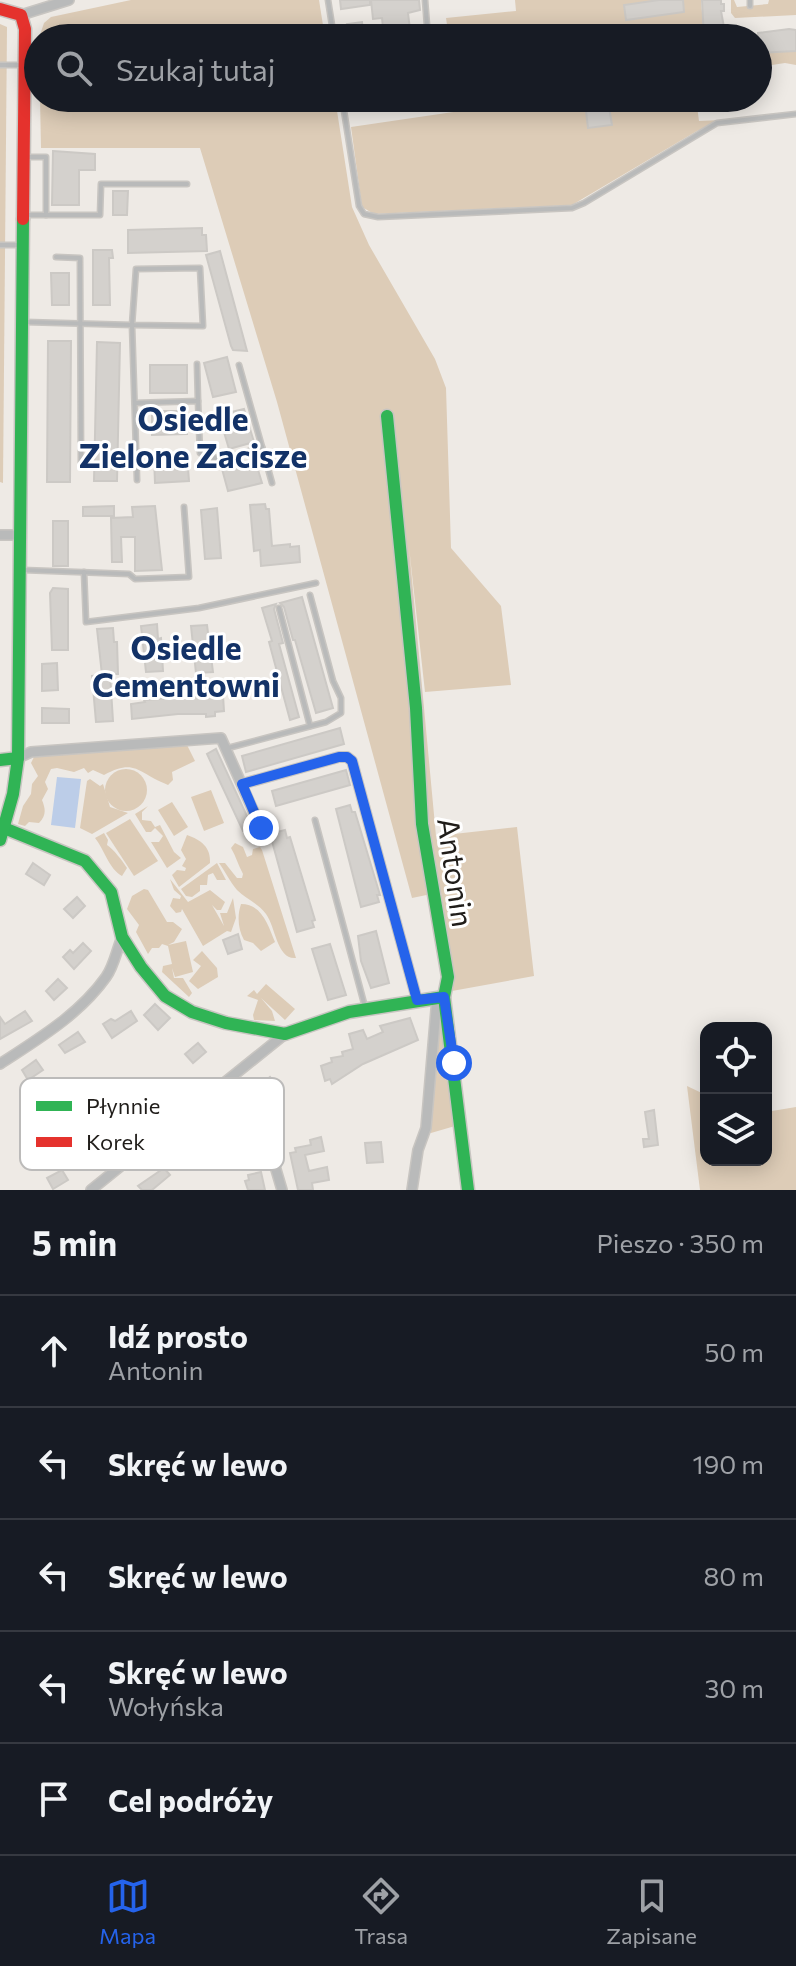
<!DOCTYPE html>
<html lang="pl">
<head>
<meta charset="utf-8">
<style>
  :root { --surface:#171b24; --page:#20242c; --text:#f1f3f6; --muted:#9ea1a6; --line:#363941; --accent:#2563eb }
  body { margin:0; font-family:Commissioner,sans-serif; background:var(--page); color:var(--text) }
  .controls { position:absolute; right:24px; bottom:24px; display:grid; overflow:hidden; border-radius:16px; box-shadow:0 4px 20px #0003 }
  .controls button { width:72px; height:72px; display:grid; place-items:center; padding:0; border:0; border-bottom:2px solid var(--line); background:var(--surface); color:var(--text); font:40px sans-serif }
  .stop { position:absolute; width:24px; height:24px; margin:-18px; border:6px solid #2563eb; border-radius:50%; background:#fff }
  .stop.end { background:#2563eb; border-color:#fff; box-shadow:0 2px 8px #0008 }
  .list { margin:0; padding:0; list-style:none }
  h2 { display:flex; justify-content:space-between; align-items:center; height:104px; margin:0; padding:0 32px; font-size:34px }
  h2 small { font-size:26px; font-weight:400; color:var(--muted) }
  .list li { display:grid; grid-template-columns:52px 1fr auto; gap:24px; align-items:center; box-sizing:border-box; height:112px; padding:0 32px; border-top:2px solid var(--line) }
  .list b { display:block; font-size:30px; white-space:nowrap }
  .list p { margin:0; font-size:26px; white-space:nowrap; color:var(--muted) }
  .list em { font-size:26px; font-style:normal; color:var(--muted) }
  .icon { flex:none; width:44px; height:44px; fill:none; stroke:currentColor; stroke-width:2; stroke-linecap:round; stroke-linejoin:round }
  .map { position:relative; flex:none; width:796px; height:1190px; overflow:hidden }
  .search { position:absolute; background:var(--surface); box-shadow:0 4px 20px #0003; left:24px; right:24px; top:24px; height:88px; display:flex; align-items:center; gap:20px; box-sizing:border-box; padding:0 28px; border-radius:44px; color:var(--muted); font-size:30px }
  .sheet { height:664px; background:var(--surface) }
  nav { display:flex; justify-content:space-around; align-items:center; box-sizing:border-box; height:112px; border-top:2px solid var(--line); background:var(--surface); font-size:22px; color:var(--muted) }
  nav a { display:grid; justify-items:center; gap:4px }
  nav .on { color:var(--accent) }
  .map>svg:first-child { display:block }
  .green { fill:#ddccb7 }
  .water { fill:#bccde8 }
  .building { fill:#d4d1cd; stroke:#ccc9c5; stroke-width:2 }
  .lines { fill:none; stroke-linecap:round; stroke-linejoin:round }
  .lane-casing { stroke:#c8c5c1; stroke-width:7 }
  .street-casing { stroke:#c8c5c1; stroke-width:12 }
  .fast-casing { stroke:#c8c5c1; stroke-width:15 }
  .jam-casing { stroke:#c8c5c1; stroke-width:15 }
  .lane { stroke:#b9baba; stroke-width:4 }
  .street { stroke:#b9baba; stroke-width:9 }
  .fast { stroke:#30b455; stroke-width:12 }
  .jam { stroke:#e5322d; stroke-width:12 }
  .route { stroke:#2563eb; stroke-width:10 }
  .labels { text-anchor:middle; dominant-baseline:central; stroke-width:6; stroke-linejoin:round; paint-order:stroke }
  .street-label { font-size:30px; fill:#201d1a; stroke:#fff }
  .neighbourhood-label { font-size:32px; font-weight:bold; fill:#133267; stroke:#fff }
  .key { fill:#fff; stroke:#bcbbba; stroke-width:2 }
  .key-label { font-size:22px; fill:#201d1a }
</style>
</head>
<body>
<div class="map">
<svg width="796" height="1190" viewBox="0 0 796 1190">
  <rect width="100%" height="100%" fill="#eeeae5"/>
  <!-- green -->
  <g class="green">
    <polygon points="131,0 319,0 325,38 39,38 44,23 51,17"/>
    <polygon points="515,0 701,0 704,38 449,38 446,18 516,11"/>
    <polygon points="731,0 734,0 737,7 768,4 769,0 796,0 796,15 735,18 731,13"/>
    <polygon points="0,24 7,27 3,483 0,482"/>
    <polygon points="796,51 796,65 785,63 758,67 758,53"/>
    <polygon points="40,98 335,98 352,207 369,245 435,359 446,388 451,548 501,606 511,685 425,692 409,547 436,836 517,827 534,976 452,991 453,980 441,892 412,898 277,402 200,148 41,148"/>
    <polygon points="458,98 696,98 699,121 722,120 697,131 572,205 374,214 362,207 351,127 460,111"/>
    <path d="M187,745L195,761L172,772L173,780L168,785C137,773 136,758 104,775L93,770L88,773L84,768L74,772L57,768L51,769L45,782L48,789L42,800C46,810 46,816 39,823L29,822L25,826L18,824L23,806L31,794L32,784L38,776L31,763L35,755Z"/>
    <circle cx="126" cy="790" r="21"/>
    <polygon points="90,779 100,786 103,784 110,807 128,813 92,834 80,828 87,781"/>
    <polygon points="211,790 224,823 204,831 191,797"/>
    <polygon points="172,802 188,827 174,836 158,810"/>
    <polygon points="148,806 142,812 142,820 151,821 155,827 160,825 174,852 181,858 167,868 151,842 159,842 163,836 155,828 151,832 146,832 135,814"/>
    <polygon points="130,819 158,861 134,876 106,833"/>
    <path d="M104,833L108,840L107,845C114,850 122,860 127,868L122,876C109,869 104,849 95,838Z"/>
    <path d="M187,835C201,840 211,847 210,863L179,887L172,875L177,870L185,871L186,868L182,866L186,859L181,850Z"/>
    <path d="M235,843L243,847L247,857L252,855L253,849L260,847L262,850L296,958C277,960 276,928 266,914C258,903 246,899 237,890C230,882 225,871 219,863H225L237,878H242L243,874C238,865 236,856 231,848Z"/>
    <polygon points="217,863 226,880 217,880 213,873 208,875 207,885 200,885 200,891 192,897 186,896 181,889"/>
    <polygon points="170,879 188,902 210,890 225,902 221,910 217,910 212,905 224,926 220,913 227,913 233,898 236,918 231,932 227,931 203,946 182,909 181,912 176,913 170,906 173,898 180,899 181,896 174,890"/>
    <polygon points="144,889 148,890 167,922 173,922 182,929 174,942 168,945 186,941 193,972 175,977 172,968 174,978 183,978 192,993 189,997 162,972 163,966 172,964 168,946 162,944 159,948 152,948 148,954 136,932 139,925 127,909 132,896"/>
    <path d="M241,904C262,904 268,925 275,942L261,951L253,943L244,940C238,929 237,916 241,904Z"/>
    <polygon points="202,951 217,968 218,977 198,989 189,981 201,966 193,960"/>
    <polygon points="266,984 295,1009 285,1020 261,998 272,1011 275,1021 254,1020 253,1015 258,1000 247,996 254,990 257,994"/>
    <polygon points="441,1018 455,1126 431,1133 429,1132"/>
    <polygon points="687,1086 706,1095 706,1160 766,1160 766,1112 796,1107 796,1190 700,1190"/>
  </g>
  <!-- water -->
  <polygon class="water" points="57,777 81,779 75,828 51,825"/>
  <!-- building -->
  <g class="building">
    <polygon points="340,0 370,0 370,5 341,9"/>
    <polygon points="371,0 419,0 420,10 408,13 411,38 384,38 382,18 373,19"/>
    <polygon points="659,0 683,0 684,12 626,20 624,5"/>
    <polygon points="702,0 721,0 721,4 724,4 724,11 721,11 726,38 704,38"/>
    <polygon points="362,22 364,38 349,38 347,24"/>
    <polygon points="789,29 796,30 796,51 758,53 758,33"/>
    <polygon points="616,98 617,106 609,107 612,125 588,128 585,102"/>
    <polygon points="53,151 95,154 95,170 79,170 79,205 52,205"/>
    <polygon points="113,191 128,191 127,215 113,215"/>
    <polygon points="202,228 202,235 206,235 207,251 128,253 128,230"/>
    <polygon points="93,250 112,250 113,258 109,258 110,305 93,305"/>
    <polygon points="220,251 247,351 233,350 231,346 206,255"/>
    <polygon points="51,273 69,273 69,305 52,305"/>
    <polygon points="48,341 71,341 70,482 47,482"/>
    <polygon points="97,342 120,343 117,481 94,481"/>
    <polygon points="227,357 236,392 213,397 204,363"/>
    <rect x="150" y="365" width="37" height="28"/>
    <polygon points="244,409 254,442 229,449 219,415"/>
    <polygon points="152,411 187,411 187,434 152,435"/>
    <polygon points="187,455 189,481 155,483 154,457"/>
    <polygon points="255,460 262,483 228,491 222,469"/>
    <polygon points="265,504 266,509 269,509 272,546 290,544 290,547 299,546 300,562 261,566 260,550 254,551 250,505"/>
    <polygon points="114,506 114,516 83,516 83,507"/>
    <polygon points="155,506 162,570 135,571 135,537 121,537 122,562 112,562 111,518 133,517 132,507"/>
    <polygon points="217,508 221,558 205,559 201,510"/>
    <rect x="53" y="521" width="15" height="45"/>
    <polygon points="53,588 68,589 68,650 52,650 50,593"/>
    <polygon points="302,597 333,708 316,713 295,640 293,640 284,607 280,603"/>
    <polygon points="276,604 274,609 283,643 279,644 299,717 290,720 269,642 272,641 262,608"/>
    <polygon points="157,624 158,639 161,638 163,671 146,672 141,626"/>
    <polygon points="207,625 213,672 196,673 191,626"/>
    <polygon points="113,628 114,642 117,642 118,674 110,674 113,721 96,722 92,676 102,675 97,629"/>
    <polygon points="57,663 58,690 42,691 42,664"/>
    <polygon points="223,695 224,711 215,712 215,716 206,717 206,714 178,714 132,719 131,704 145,702 144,700"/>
    <polygon points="42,708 69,709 69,723 42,723"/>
    <polygon points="340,728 344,744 246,772 242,756"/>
    <polygon points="216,749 252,827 243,831 207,754"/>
    <polygon points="346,770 350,785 276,806 272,791"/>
    <polygon points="350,805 352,812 355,812 380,895 377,895 379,902 361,907 336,809"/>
    <polygon points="285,830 287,838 290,837 315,920 312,921 314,927 297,932 270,834"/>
    <polygon points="33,863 50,875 44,885 26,874"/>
    <polygon points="77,897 85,906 73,918 64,909"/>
    <polygon points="376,931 389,983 371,988 361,961 358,936"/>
    <polygon points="238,934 242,949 228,954 223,940"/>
    <polygon points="83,943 91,951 74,969 63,957 70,950 73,953"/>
    <polygon points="330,944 346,995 328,1000 312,949"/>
    <polygon points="58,979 67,988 54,1000 46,991"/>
    <polygon points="155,1004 170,1018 158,1030 144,1015"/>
    <polygon points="25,1011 32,1021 0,1039 0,1017 5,1024"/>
    <polygon points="131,1011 137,1021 112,1038 103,1024 111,1019 115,1021"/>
    <polygon points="410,1018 418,1040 363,1064 332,1084 330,1079 325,1081 321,1066 332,1062 331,1058 343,1056 342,1052 353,1049 349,1034 363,1030 367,1039 383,1032 380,1026"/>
    <polygon points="78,1032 85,1042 65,1053 59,1045"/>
    <polygon points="198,1043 206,1052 193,1063 185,1054"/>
    <polygon points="36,1060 43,1070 28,1080 22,1070"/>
    <polygon points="270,1077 276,1084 271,1089 272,1090 255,1102 249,1095"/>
    <polygon points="654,1110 658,1145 644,1147 643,1139 649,1139 645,1112"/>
    <polygon points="321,1137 324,1151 305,1155 309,1171 327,1167 329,1180 312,1183 313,1190 298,1190 290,1153 296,1152 295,1148 311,1145 310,1140"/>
    <polygon points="381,1142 383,1162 367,1163 365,1143"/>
    <polygon points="164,1168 170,1175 152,1190 142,1190 138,1186"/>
    <polygon points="62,1170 68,1180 53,1189 47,1178"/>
    <polygon points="261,1172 265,1190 248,1190 245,1181 249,1180 248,1175"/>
  </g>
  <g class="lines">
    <!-- lane casing -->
    <g class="lane-casing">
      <g id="lane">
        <polyline points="328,0 334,38"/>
        <polyline points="425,0 428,38"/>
        <polyline points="750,6 750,0"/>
        <polyline points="0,65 22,65"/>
        <polyline points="342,98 359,206 364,214 378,217 572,208 584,203 717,123 796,114"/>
        <polyline points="387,100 406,98"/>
        <polyline points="25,157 46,157 46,215 25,215"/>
        <polyline points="46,215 100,215 101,184 187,184"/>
        <polyline points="0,245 22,245"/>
        <polyline points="56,257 80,258 81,463"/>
        <polygon points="200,268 203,326 132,325 136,269"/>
        <polyline points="25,322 132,325 137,480"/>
        <polyline points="197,364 198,401"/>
        <path d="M135,403L198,401L200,453C218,465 243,452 262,447L239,365"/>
        <polyline points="262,447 272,483"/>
        <polyline points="23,570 129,574 135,579 189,577 184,507"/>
        <polyline points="84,572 86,622 199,608 316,583"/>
        <polyline points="279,608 310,726"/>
        <polyline points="228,748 326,722 341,713 341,698 333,681 310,595"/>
        <polyline points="315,820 365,1007"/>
      </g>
    </g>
    <!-- street casing -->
    <g class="street-casing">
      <g id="street">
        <polyline points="21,15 69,0"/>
        <polyline points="0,535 20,535"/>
        <polyline points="18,758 31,752 221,738 261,828"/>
        <polyline points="242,784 339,757 347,757 352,761 417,1000"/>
        <path d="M0,1064C38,1039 79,1015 106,977C114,966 117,949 122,937"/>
        <polyline points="224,1086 267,1139 282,1190"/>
        <polyline points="91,1190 285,1034"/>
        <polyline points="412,1190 418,1150 426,1128 437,998"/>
      </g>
    </g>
    <!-- fast casing -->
    <g class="fast-casing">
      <g id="fast">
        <polyline points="387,416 416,708 422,824 448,977 444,997 468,1190"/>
        <polyline points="0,760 18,758"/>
        <polyline points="4,828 85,861 111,892 122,937 141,967 165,996 192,1012 226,1023 285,1034 349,1012 444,997"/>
        <polyline points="0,840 13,794 18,758 23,219"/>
      </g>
    </g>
    <!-- jam casing -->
    <g class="jam-casing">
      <polyline id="jam" points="0,9 21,15 25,29 23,219"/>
    </g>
    <!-- lane -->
    <use href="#lane" class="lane"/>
    <!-- street -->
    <use href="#street" class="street"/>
    <!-- fast -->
    <use href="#fast" class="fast"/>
    <!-- jam -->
    <use href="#jam" class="jam"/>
  </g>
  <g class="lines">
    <!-- route -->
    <polyline class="route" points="261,828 242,784 339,757 347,757 352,761 417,1000 444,997 454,1063"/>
  </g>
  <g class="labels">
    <!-- street labels -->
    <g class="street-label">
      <text transform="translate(457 872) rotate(82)">Antonin</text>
    </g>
    <!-- neighbourhood labels -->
    <g class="neighbourhood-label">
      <text x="193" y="418">Osiedle<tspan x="193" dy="37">Zielone Zacisze</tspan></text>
      <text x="186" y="647">Osiedle<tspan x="186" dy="37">Cementowni</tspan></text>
    </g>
  </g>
  <!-- legend -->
  <rect x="20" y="1078" width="264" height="92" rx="12" class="key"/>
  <rect x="36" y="1101" width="36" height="10" fill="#30b455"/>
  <rect x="36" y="1137" width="36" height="10" fill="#e5322d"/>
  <g class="key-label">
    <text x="86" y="1114">Płynnie</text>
    <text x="86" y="1150">Korek</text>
  </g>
</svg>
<div class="controls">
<button><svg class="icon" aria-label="locate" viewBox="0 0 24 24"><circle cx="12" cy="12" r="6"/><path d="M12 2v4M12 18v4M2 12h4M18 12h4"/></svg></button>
<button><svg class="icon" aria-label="layers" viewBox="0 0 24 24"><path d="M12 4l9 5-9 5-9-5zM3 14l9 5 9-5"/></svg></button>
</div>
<div class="stop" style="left:454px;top:1063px"></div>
<div class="stop end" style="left:261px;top:828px"></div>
<div class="search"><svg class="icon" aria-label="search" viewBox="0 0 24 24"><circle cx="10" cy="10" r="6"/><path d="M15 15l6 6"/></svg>Szukaj tutaj</div>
</div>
<section class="sheet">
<h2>5 min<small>Pieszo · 350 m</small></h2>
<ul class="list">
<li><svg class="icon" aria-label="ahead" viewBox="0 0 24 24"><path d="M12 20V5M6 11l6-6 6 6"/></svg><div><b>Idź prosto</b><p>Antonin</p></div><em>50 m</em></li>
<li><svg class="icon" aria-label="left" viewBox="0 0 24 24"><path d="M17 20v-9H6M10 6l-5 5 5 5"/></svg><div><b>Skręć w lewo</b></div><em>190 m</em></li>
<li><svg class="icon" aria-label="left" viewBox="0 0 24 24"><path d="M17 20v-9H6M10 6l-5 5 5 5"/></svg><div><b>Skręć w lewo</b></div><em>80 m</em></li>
<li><svg class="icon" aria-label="left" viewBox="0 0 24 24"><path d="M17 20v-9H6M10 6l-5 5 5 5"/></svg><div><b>Skręć w lewo</b><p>Wołyńska</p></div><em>30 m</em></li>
<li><svg class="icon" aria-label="arrive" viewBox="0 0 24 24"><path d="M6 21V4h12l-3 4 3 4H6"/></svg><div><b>Cel podróży</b></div></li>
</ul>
</section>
<nav>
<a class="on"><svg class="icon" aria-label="map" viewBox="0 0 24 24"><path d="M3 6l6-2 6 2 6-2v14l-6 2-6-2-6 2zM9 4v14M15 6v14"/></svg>Mapa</a>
<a><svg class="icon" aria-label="directions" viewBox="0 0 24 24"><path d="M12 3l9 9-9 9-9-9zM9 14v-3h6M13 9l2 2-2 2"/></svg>Trasa</a>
<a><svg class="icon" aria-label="saved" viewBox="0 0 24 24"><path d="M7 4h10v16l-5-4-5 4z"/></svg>Zapisane</a>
</nav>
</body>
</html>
